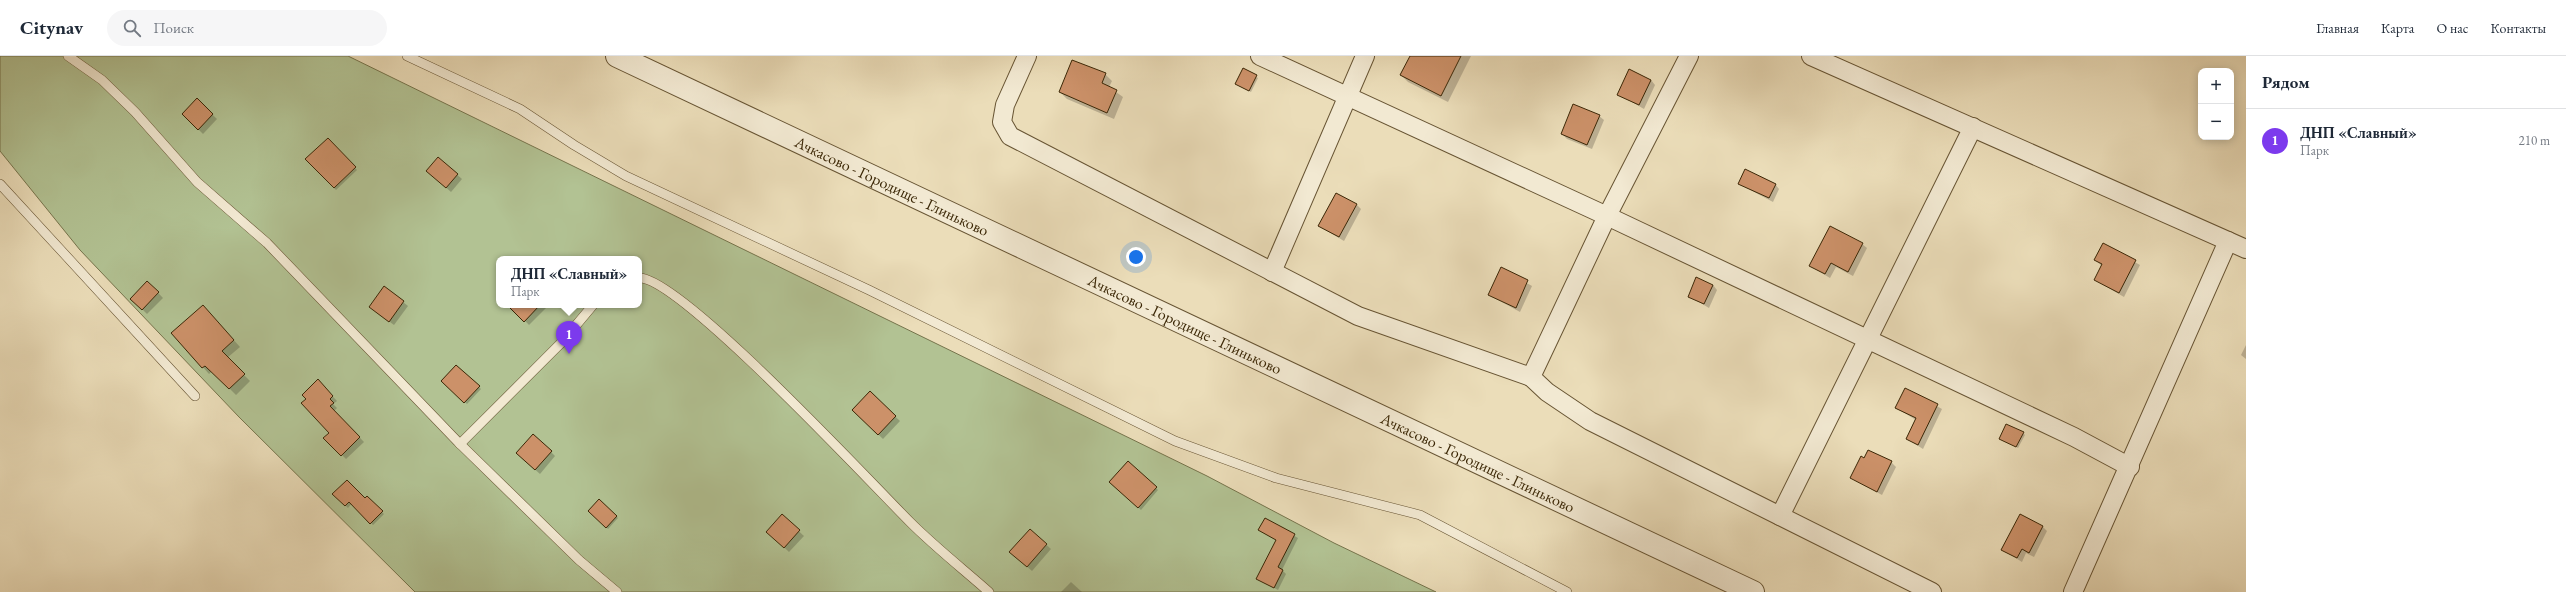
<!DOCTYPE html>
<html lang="ru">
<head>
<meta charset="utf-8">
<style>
  :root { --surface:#fff; --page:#f6f6f7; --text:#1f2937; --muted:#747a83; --line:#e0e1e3; --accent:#7c3aed }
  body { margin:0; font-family:"EB Garamond",serif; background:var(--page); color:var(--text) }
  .controls { position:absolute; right:12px; top:12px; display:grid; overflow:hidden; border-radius:8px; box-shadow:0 2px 10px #0003 }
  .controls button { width:36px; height:36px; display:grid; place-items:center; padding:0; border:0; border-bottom:1px solid var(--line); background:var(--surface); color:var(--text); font:20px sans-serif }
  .you { position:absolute; left:1136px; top:201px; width:14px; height:14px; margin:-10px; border:3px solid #fff; border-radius:50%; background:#1a73e8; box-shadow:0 0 0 6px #1a73e833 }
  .badge { display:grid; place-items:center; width:26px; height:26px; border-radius:50%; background:var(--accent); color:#fff; font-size:13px; font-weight:700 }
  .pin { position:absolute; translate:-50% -33px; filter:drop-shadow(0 1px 2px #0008) }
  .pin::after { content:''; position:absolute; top:21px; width:14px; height:12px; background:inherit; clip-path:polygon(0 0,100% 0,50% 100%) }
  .popup { position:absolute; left:496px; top:200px; width:146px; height:52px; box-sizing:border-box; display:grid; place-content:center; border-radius:8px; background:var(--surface); filter:drop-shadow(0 1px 3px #0005); font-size:13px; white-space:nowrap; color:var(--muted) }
  .popup b { font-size:15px; color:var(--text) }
  .popup::after { content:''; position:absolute; left:50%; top:100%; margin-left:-8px; border:8px solid transparent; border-top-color:var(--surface) }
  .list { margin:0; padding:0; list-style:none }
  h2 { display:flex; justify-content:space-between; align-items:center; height:52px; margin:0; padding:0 16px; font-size:17px }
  h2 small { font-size:13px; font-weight:400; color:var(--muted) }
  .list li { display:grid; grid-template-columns:26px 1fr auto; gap:12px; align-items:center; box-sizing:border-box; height:64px; padding:0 16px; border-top:1px solid var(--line) }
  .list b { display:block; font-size:15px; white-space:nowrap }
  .list p { margin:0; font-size:13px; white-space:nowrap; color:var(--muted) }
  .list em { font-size:13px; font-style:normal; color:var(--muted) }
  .icon { flex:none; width:22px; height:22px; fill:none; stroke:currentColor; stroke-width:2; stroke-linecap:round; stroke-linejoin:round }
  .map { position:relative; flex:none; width:2246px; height:536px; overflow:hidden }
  header { display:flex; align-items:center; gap:24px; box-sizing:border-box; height:56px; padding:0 20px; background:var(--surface); border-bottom:1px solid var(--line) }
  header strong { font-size:19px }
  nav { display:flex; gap:22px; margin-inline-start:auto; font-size:14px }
  .search { width:280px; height:36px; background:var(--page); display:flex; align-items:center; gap:10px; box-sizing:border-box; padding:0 14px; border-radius:22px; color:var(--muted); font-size:15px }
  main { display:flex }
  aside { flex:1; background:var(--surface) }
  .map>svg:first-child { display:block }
  .green { fill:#b2c293; stroke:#76744c; fill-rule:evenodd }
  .shadow { fill:#0003 }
  .building { fill:#cc9169; stroke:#3b2706 }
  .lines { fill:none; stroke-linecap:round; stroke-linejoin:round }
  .service-casing { stroke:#675433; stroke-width:10 }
  .minor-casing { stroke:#675433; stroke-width:20 }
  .tertiary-casing { stroke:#675433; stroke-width:24 }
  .service { stroke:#f2e9d2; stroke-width:9 }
  .minor { stroke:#f2e9d2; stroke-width:18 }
  .tertiary { stroke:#f2e9d2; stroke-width:22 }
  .labels { text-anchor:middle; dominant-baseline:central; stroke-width:4; stroke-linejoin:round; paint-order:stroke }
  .street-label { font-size:16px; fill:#3b2706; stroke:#f2e9d2 }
</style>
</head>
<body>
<header>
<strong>Citynav</strong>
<div class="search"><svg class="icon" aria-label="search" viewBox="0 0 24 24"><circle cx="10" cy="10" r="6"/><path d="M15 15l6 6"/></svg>Поиск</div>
<nav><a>Главная</a><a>Карта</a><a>О нас</a><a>Контакты</a></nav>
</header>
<main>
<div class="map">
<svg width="2246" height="536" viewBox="0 0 2246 536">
  <rect width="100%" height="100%" fill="#ebddb9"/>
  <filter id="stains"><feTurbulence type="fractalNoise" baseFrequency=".005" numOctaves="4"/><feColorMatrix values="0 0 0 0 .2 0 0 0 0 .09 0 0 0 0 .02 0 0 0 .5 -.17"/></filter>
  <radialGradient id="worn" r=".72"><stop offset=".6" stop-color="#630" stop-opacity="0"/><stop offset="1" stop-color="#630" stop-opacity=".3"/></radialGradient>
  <!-- green -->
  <path class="green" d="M0,0H348L1207,420L1334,487L1436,536H415L239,361L80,194L0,95ZM499,203H639V249H499Z"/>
  <!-- shadow -->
  <g class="shadow">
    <polygon points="1411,0 1471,0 1448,46 1408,26 1401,19"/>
    <polygon points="1244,14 1258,22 1251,36 1239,30"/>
    <polygon points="1105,18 1112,25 1109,31 1123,41 1114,63 1067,43 1060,36"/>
    <polygon points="1651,24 1655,29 1644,53 1618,38"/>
    <polygon points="197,44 217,63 203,78 183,58"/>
    <polygon points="1599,60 1604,64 1592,93 1567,83 1562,78"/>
    <polygon points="328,83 357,114 336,134 307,103"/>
    <polygon points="438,102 462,123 451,136 432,119"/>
    <polygon points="1739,128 1775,128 1779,133 1773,146"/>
    <polygon points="1357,149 1361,153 1344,185 1319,170"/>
    <polygon points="1862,188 1867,192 1853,220 1836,211 1830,222 1810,210"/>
    <polygon points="2103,188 2140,209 2124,241 2095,224 2102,210 2095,204"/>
    <polygon points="1501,213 1532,230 1520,256 1489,239"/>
    <polygon points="148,226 163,242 147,258 132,243"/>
    <polygon points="1713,229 1717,234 1709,252 1689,240"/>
    <polygon points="403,246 408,250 394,269 370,251"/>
    <polygon points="510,249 549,249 529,269"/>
    <polygon points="203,250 240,291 227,302 250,325 236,339 212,315 209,318 173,277"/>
    <polygon points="2246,289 2246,303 2241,299"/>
    <polygon points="456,310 481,333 467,348 442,325"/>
    <polygon points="318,325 337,345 333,348 337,352 334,355 364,386 346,403 325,382 330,377 307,343"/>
    <polygon points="1906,333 1942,353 1923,393 1907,383 1916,364 1896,352"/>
    <polygon points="870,337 900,365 883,383 853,354"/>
    <polygon points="2023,377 2025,379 2018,392 2000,383"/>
    <polygon points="551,396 555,400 540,418 522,402"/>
    <polygon points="1128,406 1158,434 1141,454 1111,426"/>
    <polygon points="1891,406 1896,411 1882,439 1851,422"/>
    <polygon points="334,438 365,443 367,441 384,458 373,469 352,447 348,452"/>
    <polygon points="599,444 618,462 608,473 589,455"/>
    <polygon points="782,460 804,480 789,496 772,480"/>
    <polygon points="1265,463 1298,482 1282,514 1286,518 1278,534 1257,522 1277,485 1259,474"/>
    <polygon points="2042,470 2047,475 2034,501 2026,497 2022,506 2003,494"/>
    <polygon points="1030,474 1051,493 1032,515 1015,500"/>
    <polygon points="1071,526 1082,536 1061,536"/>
  </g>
  <!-- building -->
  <g class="building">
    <polygon points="1410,0 1461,0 1441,40 1400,19"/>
    <polygon points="1072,4 1106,17 1102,27 1117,34 1107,57 1059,36"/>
    <polygon points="1243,12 1257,19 1249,35 1235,28"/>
    <polygon points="1629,13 1651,24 1639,49 1617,39"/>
    <polygon points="197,42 213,58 198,74 182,58"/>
    <polygon points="1573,48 1600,59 1587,89 1561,78"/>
    <polygon points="328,82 356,111 334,132 305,103"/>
    <polygon points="438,101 458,118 446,132 426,115"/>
    <polygon points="1745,113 1776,128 1769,142 1738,128"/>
    <polygon points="1336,137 1357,148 1339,181 1318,170"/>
    <polygon points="1830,170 1863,187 1848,216 1831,207 1825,218 1809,210"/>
    <polygon points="2103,187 2136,204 2119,237 2094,224 2102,208 2094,204"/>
    <polygon points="1501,211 1528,224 1516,252 1488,239"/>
    <polygon points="1696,221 1713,229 1704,248 1688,241"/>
    <polygon points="147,225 159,236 142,254 130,243"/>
    <polygon points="384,230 404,245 389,266 369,251"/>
    <polygon points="203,249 234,284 222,295 245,318 229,333 205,310 202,312 171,277"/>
    <polygon points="507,249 540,249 524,266"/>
    <polygon points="456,309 480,330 464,347 441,325"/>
    <polygon points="318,323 333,340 330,343 334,347 330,350 360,381 341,400 323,382 329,377 301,347 306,343 302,339"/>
    <polygon points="1905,332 1938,348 1918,389 1906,383 1916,362 1895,352"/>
    <polygon points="870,335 896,360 878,379 852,354"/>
    <polygon points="2006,368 2024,376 2016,391 1999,383"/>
    <polygon points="533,378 552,395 535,414 516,397"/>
    <polygon points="1868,394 1892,405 1877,436 1850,422 1861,400 1864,402"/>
    <polygon points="1128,405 1157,431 1138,452 1109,426"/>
    <polygon points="347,424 365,442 367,440 383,455 370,468 349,446 345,450 332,438"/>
    <polygon points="599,443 617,460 606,472 588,455"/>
    <polygon points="782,458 800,474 784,492 766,476"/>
    <polygon points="2020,458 2043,470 2029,497 2022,493 2017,502 2001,494"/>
    <polygon points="1265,462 1295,478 1278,511 1283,514 1274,532 1256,523 1276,484 1258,474"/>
    <polygon points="1030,473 1047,488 1027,511 1009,496"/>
  </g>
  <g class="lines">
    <!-- service casing -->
    <g class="service-casing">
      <g id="service">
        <polyline points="68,0 102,24 135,56 197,126 267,187 458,386 579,504 617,536"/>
        <polyline points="407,0 520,53 574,89 626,120 869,234 1175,385 1276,422 1420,459 1567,536"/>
        <polyline points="0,128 195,340"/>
        <path d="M639,222C679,220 872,428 910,466C935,491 963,513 989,536"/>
        <polyline points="460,388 562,286 593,249"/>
      </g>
    </g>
    <!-- minor casing -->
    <g class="minor-casing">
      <g id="minor">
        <polyline points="1027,0 1005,49 1002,66 1010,80 1358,260 1531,321 1547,336 1590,365 1932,536"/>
        <polyline points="1260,0 1607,160 2074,381 2130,411"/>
        <polyline points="1811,0 2246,193"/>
        <polyline points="1272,216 1365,0"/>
        <polyline points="1531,321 1607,160 1689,0"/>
        <polyline points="1780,460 1973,71"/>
        <polyline points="2073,536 2228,185"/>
      </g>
    </g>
    <!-- tertiary casing -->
    <g class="tertiary-casing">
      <g id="tertiary">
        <path id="s1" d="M617,0L1753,536"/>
      </g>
    </g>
    <!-- service -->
    <use href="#service" class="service"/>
    <!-- minor -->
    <use href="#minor" class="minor"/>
    <!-- tertiary -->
    <use href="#tertiary" class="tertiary"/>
  </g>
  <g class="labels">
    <!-- street labels -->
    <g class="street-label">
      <text stroke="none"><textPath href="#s1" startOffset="304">Ачкасово - Городище - Глиньково</textPath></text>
      <text stroke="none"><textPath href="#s1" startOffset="628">Ачкасово - Городище - Глиньково</textPath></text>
      <text stroke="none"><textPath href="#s1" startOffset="952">Ачкасово - Городище - Глиньково</textPath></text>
    </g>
  </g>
  <rect width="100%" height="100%" filter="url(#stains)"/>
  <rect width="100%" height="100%" fill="url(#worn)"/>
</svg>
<div class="controls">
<button>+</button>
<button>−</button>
</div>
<div class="you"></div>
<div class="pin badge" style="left:569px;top:298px">1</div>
<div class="popup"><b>ДНП «Славный»</b>Парк</div>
</div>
<aside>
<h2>Рядом<small></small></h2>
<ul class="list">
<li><span class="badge">1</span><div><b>ДНП «Славный»</b><p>Парк</p></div><em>210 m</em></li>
</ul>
</aside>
</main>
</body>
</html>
